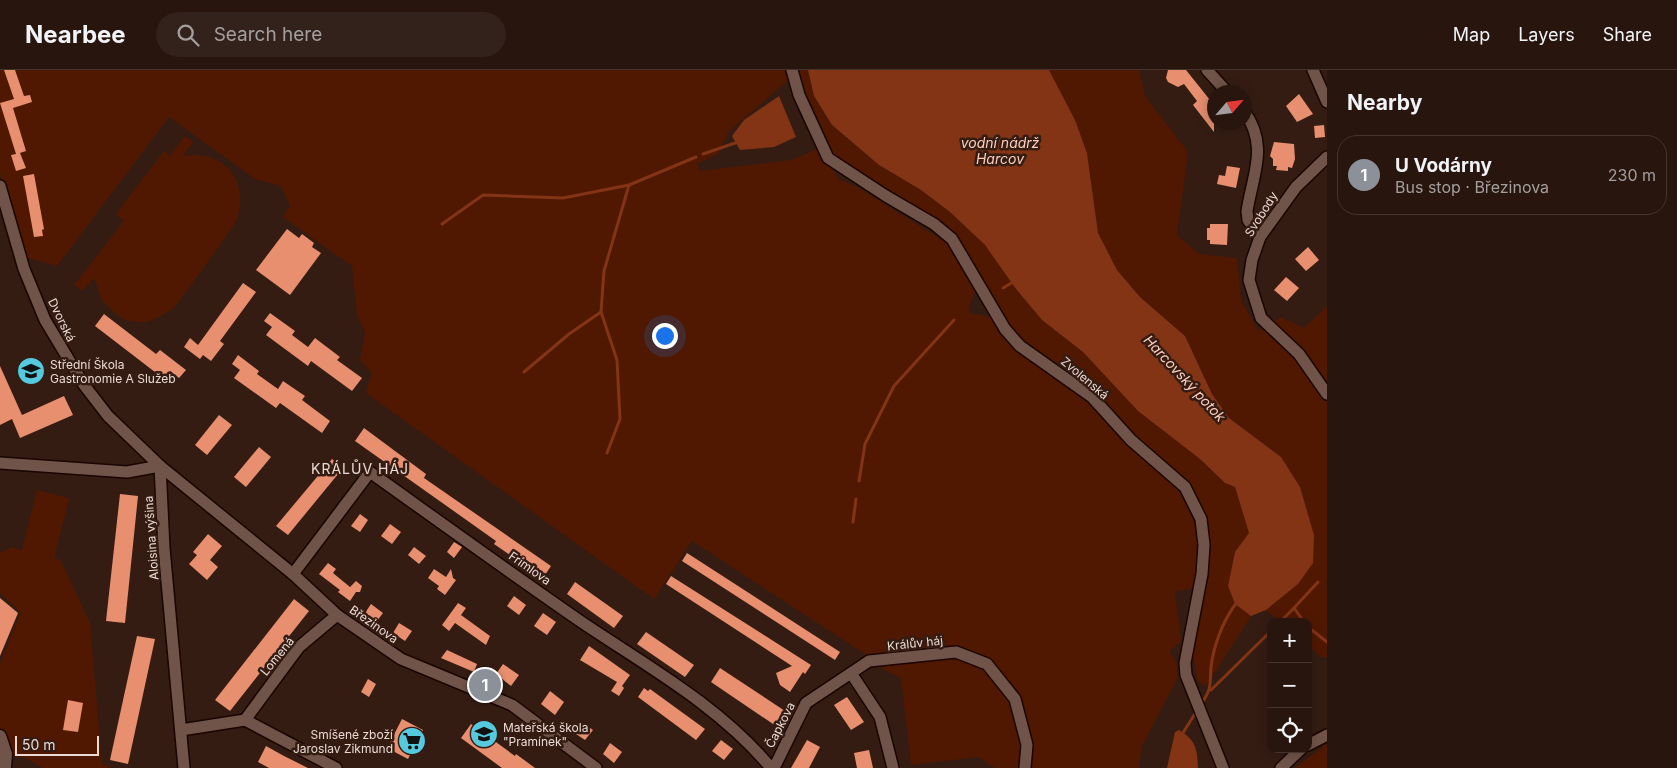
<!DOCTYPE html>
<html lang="en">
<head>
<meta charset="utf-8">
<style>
  :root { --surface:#27150e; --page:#33221c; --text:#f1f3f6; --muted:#a49f9e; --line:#43342e; --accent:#8c9099 }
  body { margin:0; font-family:Inter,sans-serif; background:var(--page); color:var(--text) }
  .controls { position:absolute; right:15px; bottom:15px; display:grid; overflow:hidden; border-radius:10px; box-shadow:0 2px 12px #0003 }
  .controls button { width:45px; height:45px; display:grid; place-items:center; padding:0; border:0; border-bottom:1px solid var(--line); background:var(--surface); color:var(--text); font:25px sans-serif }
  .compass { position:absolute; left:1207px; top:15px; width:45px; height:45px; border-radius:50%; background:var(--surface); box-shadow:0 2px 12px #0003; rotate:62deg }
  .scale { position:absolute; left:15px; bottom:12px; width:84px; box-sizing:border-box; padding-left:5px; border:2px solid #ebdad4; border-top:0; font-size:14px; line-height:18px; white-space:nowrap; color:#ebdad4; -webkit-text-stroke:4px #341c13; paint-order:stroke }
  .you { position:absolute; left:664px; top:265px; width:18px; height:18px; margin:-12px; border:4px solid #fff; border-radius:50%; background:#1a73e8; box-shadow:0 0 0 8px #1a73e833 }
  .badge { display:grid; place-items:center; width:32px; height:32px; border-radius:50%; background:var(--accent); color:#fff; font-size:16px; font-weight:700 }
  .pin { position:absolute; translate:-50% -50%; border:2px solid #fff; box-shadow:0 1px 5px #0006 }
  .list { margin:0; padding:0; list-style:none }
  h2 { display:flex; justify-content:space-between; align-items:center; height:65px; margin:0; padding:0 20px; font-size:21px }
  h2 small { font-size:16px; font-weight:400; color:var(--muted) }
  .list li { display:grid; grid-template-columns:32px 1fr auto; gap:15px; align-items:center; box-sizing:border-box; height:80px; margin:0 10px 10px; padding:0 10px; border:1px solid var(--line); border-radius:20px }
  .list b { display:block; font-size:19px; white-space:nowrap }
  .list p { margin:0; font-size:16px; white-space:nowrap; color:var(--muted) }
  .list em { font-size:16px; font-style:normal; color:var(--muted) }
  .icon { flex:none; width:28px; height:28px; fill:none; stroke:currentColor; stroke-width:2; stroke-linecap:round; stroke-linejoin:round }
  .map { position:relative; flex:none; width:1327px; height:698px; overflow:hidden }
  header { display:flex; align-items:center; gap:30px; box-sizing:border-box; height:70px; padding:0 25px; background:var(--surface); border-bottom:1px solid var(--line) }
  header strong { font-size:24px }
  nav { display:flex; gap:28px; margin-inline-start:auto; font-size:18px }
  .search { width:350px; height:45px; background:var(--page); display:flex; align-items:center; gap:12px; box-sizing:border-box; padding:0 18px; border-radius:28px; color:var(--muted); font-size:19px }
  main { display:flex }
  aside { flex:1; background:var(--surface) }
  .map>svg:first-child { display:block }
  .green { fill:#501800 }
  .water { fill:#823414 }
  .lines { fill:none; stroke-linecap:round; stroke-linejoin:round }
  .stream { stroke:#823414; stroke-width:3 }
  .building { fill:#e78f6f }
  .minor-casing { stroke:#1a0501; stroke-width:14 }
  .tertiary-casing { stroke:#1a0501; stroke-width:15 }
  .minor { stroke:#705449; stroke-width:11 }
  .tertiary { stroke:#705449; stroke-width:12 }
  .labels { text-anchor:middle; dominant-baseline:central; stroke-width:5; stroke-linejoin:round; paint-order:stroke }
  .street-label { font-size:12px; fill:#ebdad4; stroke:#341c13 }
  .poi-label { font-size:12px; fill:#ebdad4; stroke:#341c13; text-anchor:start }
  .water-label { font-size:14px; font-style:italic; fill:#fecfbe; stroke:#341c13 }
  .neighbourhood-label { font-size:14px; letter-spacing:1px; fill:#ebdad4; stroke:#341c13 }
</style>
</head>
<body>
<header>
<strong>Nearbee</strong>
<div class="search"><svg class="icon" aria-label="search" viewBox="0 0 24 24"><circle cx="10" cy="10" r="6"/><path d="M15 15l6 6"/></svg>Search here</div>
<nav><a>Map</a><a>Layers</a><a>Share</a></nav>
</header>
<main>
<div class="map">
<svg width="1327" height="698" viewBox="0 0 1327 698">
  <rect width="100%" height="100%" fill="#341c13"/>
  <!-- green -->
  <g class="green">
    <polygon points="0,0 789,0 791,8 729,61 718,84 697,94 700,101 791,90 818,79 839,109 857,117 950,175 976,220 969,235 970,243 992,247 1089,328 1178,415 1196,449 1199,477 1194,518 1175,522 1181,571 1170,581 1177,595 1177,609 1142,676 1139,698 995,698 978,687 911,695 901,608 883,599 865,584 692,471 654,529 366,323 372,303 360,290 365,263 357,245 352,196 283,147 290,136 281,116 255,109 169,47 57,196 26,187 0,103"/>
    <polygon points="797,0 808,0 814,26 832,55 879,95 921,120 950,142 985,175 1016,219 1042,250 1083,282 1138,341 1200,389 1225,413 1235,417 1250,463 1235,482 1235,534 1251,546 1206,616 1198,611 1192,580 1205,507 1196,429 1020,269 998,242 959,174 830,84 804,23"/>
    <polygon points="1049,0 1139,0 1145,26 1188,82 1177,165 1199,184 1237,188 1241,230 1258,261 1281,247 1304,258 1327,236 1327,587 1322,587 1308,576 1308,552 1280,552 1266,540 1298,514 1281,387 1229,348 1212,324 1185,266 1140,227 1117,200 1098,164 1087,83 1075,50"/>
    <path d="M185,66L193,72L183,86C226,78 252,115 235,154L175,237L158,248L147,252H137L125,250L117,245L102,230L94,208L82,221L74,215L124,151L116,144L164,81L170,86Z"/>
    <polygon points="37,420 69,428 54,489 60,489 90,553 102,694 112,698 43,698 25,688 7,684 0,698 0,594 21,543 0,523 0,483 12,477 22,480"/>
    <polygon points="1327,674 1327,698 1295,698"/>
  </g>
  <!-- water -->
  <g class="water">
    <polygon points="808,0 1049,0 1075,50 1087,83 1098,163 1117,200 1140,227 1185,266 1212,324 1229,348 1281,387 1300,417 1314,465 1313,493 1298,514 1266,540 1251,546 1235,534 1228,516 1235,482 1249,463 1235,417 1225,413 1200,389 1138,341 1083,282 1042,250 1016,219 985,175 950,142 921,120 879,95 832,55 814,26"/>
    <polygon points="779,26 796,67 774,77 740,80 732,66 744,50"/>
    <path d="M1179,660C1196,670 1197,679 1198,698H1167L1175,662Z"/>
  </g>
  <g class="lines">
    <!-- stream -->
    <g class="stream">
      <polyline points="703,84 738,72"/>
      <polyline points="442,154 483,125 563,128 629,115 696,87"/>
      <polyline points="1003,218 1013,212"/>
      <polyline points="601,242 617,290 620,349 607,383"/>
      <polyline points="524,302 569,264 601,242 604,201 629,115"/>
      <polyline points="859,411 865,374 894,316 954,250"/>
      <polyline points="853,452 856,429"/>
      <polyline points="1280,552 1294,538"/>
      <polyline points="1304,552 1294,538 1318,512"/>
      <polyline points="1308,557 1327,572"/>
      <polyline points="1211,620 1271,561"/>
      <path d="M1201,634C1215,615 1208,611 1212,590C1216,570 1225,548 1237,532"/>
      <polyline points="1181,666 1196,642"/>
    </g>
  </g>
  <!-- building -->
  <g class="building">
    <polygon points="4,0 15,0 24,26 30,25 32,32 13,38 26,81 20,83 26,98 16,101 11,85 16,84 0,33 14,29"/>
    <polygon points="1168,0 1186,0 1214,35 1214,62 1193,35 1197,31 1184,14 1178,17 1168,12 1166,8"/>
    <polygon points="1299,24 1313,44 1297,52 1286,36"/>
    <polygon points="1324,55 1325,67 1315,68 1314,56"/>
    <polygon points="1274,72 1294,74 1295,89 1292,98 1288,97 1288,101 1276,100 1277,96 1273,96 1273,89 1270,86"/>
    <polygon points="1227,96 1240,98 1236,118 1217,114 1219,105 1225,106"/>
    <polygon points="34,104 44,159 42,160 43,166 34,167 23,106"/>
    <polygon points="1210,154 1228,154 1227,175 1210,174 1210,170 1207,170 1207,158 1210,158"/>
    <polygon points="287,159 299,168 302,164 314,173 312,177 321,183 290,225 256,200"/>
    <polygon points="1308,177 1319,190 1306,201 1295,189"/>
    <polygon points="1286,207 1299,218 1287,231 1274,220"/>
    <polygon points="243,213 256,222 220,271 224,274 211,291 203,285 200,289 184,277 190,268 198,275"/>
    <polygon points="270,243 295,261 292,265 308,277 315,268 340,287 337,290 362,308 352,321 311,291 308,296 266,265 272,257 264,251"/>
    <polygon points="104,244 156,284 160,280 186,300 179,308 170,301 164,309 95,256"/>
    <polygon points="238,285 259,301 257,304 278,319 283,311 305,326 302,330 330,351 322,363 280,333 276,338 234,308 240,300 232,294"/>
    <polygon points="0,296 22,345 64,326 73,345 20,368 12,349 0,355"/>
    <polygon points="219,345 232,355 207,385 195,375"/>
    <polygon points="364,358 426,404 424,408 551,496 543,508 494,474 496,471 355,371"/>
    <polygon points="259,377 271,387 246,417 234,407"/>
    <polygon points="332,389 343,398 288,465 276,456"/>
    <polygon points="120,424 138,426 125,553 106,551"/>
    <polygon points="360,444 368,450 360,462 351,456"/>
    <polygon points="390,454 401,462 392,474 381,466"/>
    <polygon points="208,464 222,476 210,490 218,497 207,510 189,494 197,485 193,482"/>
    <polygon points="454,472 462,477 454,488 447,482"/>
    <polygon points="414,477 426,486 419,494 408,485"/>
    <polygon points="687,483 840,582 835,590 682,491"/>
    <polygon points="328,493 336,499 333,503 350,517 356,511 362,516 360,522 356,522 350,531 338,522 340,520 319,504"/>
    <polygon points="434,499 446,507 451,499 453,508 456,510 445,525 437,519 439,516 428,508"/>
    <polygon points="671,506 811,595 805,604 803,602 790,622 780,615 776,603 792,596 666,514"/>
    <polygon points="575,512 623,546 614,558 567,524"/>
    <polygon points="514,526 526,535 519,545 507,536"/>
    <polygon points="0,528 18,543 0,586"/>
    <polygon points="294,529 309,541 230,641 215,630"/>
    <polygon points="458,533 466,538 461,545 490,566 486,575 455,553 449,561 442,555"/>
    <polygon points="371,534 383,543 377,551 365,543"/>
    <polygon points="543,543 556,552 547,565 534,556"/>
    <polygon points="399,553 412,561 405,571 393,563"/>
    <polygon points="646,562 694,595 685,607 637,574"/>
    <polygon points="137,566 155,569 128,694 110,690"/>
    <polygon points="589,576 630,605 622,616 624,618 619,626 611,621 617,612 580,590"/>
    <polygon points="447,580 477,594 474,602 441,588"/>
    <polygon points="503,594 519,605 511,616 496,604"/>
    <polygon points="720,598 785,641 776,656 711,612"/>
    <polygon points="368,609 376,614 369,627 361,622"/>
    <polygon points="644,618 648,621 650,619 705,659 696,670 638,627"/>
    <polygon points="550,621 564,632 555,645 541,634"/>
    <polygon points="847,627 864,652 851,660 834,635"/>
    <polygon points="68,630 83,633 78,662 63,660"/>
    <polygon points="402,649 423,660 408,689 387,678"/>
    <polygon points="580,651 593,660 585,670 573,662"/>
    <polygon points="471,654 515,686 516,684 535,698 502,698 461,668"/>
    <polygon points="721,670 733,679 724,690 712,681"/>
    <polygon points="807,670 820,677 809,698 791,698"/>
    <polygon points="610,673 622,682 614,693 603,684"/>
    <polygon points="266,676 284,686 308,698 269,698 258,692"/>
    <polygon points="869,680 873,698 857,698 854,683"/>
  </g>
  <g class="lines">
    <!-- minor casing -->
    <g class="minor-casing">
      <g id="minor">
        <polyline points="792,0 799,25 828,88 886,126 934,154 952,169 1005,259 1020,276 1092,327 1131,370 1185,417 1201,449 1204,475 1202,504 1185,593 1186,605 1223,698"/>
        <polyline points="1207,0 1227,22"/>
        <polyline points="1313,0 1327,32"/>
        <path d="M1244,41C1269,76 1253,103 1247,141L1248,150L1260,167"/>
        <polyline points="1327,87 1296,117 1260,167 1252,190 1249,210 1261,248 1299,284 1327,324"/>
        <polyline points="0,116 24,199 45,250 84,315 108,346 160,396 293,504 337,545 401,589 512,635 596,698"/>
        <polyline points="0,393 127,402 160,396"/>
        <polyline points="160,396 164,478 184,698"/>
        <path d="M293,504L370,402C440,452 509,502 580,551C645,595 720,636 771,698"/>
        <polyline points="851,603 880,647 893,698"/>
        <polyline points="245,650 336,698"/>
        <polyline points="181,660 245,650 299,577 337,545"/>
        <polyline points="1308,675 1327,665"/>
        <polyline points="774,698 806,633 869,591 956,582 987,594 1015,629 1027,675 1025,698"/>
        <polyline points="1281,698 1301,679"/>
      </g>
    </g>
    <!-- tertiary casing -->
    <g class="tertiary-casing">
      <polyline id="tertiary" points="0,666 6,684 5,698"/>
    </g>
    <!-- minor -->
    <use href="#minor" class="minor"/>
    <!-- tertiary -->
    <use href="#tertiary" class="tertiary"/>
  </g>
  <!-- icons -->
  <defs>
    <g id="university-disc" transform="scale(1.4375)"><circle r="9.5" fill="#55cadf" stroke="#341c13"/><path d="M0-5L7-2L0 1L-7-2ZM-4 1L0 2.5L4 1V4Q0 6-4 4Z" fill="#111"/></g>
    <g id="school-disc" transform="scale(1.4375)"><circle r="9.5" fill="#55cadf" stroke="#341c13"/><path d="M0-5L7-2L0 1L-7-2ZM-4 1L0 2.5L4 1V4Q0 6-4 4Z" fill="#111"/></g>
    <g id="supermarket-disc" transform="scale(1.4375)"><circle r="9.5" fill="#55cadf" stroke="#341c13"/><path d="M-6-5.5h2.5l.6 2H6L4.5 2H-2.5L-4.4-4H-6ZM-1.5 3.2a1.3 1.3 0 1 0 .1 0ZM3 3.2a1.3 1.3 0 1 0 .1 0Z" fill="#111"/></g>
  </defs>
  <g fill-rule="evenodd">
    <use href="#university-disc" x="31" y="301"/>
    <use href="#school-disc" x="484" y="664"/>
    <use href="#supermarket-disc" x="412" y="671"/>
  </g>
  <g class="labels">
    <!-- street labels -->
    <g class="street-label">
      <text transform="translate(1261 144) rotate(-58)">Svobody</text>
      <text transform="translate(62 250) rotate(64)">Dvorská</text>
      <text transform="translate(1085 308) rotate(40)">Zvolenská</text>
      <text transform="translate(151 468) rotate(-94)">Aloisina výšina</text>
      <text transform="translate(530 498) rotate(35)">Frimlova</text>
      <text transform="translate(374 554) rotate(35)">Březinova</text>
      <text transform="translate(915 573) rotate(-6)">Králův háj</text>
      <text transform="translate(277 586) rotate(-51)">Lomená</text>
      <text transform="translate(780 655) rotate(-63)">Čapkova</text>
    </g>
    <!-- poi labels -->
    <g class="poi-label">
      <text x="50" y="294">Střední Škola<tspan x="50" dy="14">Gastronomie A Služeb</tspan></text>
      <text x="503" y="657">Mateřská škola<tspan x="503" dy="14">"Pramínek"</tspan></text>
      <text x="393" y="664" text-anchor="end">Smíšené zboží<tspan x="393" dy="14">Jaroslav Zikmund</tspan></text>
    </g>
    <!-- water labels -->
    <g class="water-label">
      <text x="1000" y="72">vodní nádrž<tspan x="1000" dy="16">Harcov</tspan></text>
      <text transform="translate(1185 308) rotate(47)">Harcovský potok</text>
    </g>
    <!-- neighbourhood labels -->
    <g class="neighbourhood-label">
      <text x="360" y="398">KRÁLŮV HÁJ</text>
    </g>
  </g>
</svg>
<div class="controls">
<button>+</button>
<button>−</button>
<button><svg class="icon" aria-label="locate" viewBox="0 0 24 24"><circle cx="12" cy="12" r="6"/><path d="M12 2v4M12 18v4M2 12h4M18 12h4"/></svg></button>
</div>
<svg class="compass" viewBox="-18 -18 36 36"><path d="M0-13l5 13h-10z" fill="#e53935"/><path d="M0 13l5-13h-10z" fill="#a49f9e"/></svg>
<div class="scale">50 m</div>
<div class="you"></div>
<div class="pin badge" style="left:485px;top:615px">1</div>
</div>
<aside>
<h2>Nearby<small></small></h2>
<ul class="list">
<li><span class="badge">1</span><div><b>U Vodárny</b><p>Bus stop · Březinova</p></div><em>230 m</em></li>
</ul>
</aside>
</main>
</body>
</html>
